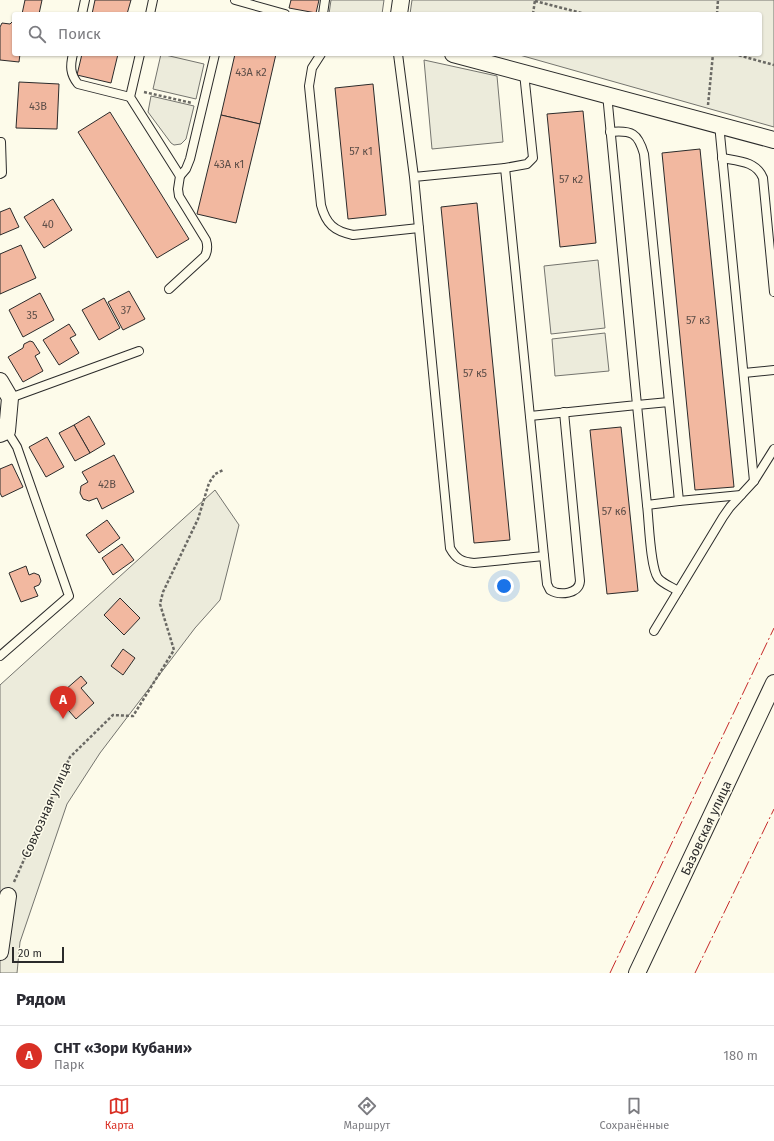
<!DOCTYPE html>
<html lang="ru">
<head>
<meta charset="utf-8">
<style>
  :root { --surface:#fff; --page:#f2f2f3; --text:#2b2b33; --muted:#7c7c81; --line:#e1e1e2; --accent:#d93025 }
  body { margin:0; font-family:"Fira Sans",sans-serif; background:var(--page); color:var(--text) }
  .scale { position:absolute; left:12px; bottom:10px; width:52px; box-sizing:border-box; padding-left:4px; border:2px solid #2b2b2b; border-top:0; font-size:11px; line-height:14px; white-space:nowrap; color:#2b2b2b; -webkit-text-stroke:3px #fdfbea; paint-order:stroke }
  .you { position:absolute; left:504px; top:586px; width:14px; height:14px; margin:-10px; border:3px solid #fff; border-radius:50%; background:#1a73e8; box-shadow:0 0 0 6px #1a73e833 }
  .badge { display:grid; place-items:center; width:26px; height:26px; border-radius:50%; background:var(--accent); color:#fff; font-size:13px; font-weight:700 }
  .pin { position:absolute; translate:-50% -33px; filter:drop-shadow(0 1px 2px #0008) }
  .pin::after { content:''; position:absolute; top:21px; width:14px; height:12px; background:inherit; clip-path:polygon(0 0,100% 0,50% 100%) }
  .list { margin:0; padding:0; list-style:none }
  h2 { display:flex; justify-content:space-between; align-items:center; height:52px; margin:0; padding:0 16px; font-size:17px }
  h2 small { font-size:13px; font-weight:400; color:var(--muted) }
  .list li { display:grid; grid-template-columns:26px 1fr auto; gap:12px; align-items:center; box-sizing:border-box; height:60px; padding:0 16px; border-top:1px solid var(--line) }
  .list b { display:block; font-size:15px; white-space:nowrap }
  .list p { margin:0; font-size:13px; white-space:nowrap; color:var(--muted) }
  .list em { font-size:13px; font-style:normal; color:var(--muted) }
  .icon { flex:none; width:22px; height:22px; fill:none; stroke:currentColor; stroke-width:2; stroke-linecap:round; stroke-linejoin:round }
  .map { position:relative; flex:none; width:774px; height:973px; overflow:hidden }
  .search { position:absolute; background:var(--surface); box-shadow:0 1px 3px #0004; left:12px; right:12px; top:12px; height:44px; display:flex; align-items:center; gap:10px; box-sizing:border-box; padding:0 14px; border-radius:4px; color:var(--muted); font-size:15px }
  .sheet { height:112px; background:var(--surface) }
  nav { display:flex; justify-content:space-around; align-items:center; box-sizing:border-box; height:56px; border-top:1px solid var(--line); background:var(--surface); font-size:11px; color:var(--muted) }
  nav a { display:grid; justify-items:center; gap:2px }
  nav .on { color:var(--accent) }
  .map>svg:first-child { display:block }
  .green { fill:#ecebdb; stroke:#74746e }
  .building { fill:#f2b8a0; stroke:#2b2b2b }
  .lines { fill:none; stroke-linecap:round; stroke-linejoin:round }
  .lane-casing { stroke:#2b2b2b; stroke-width:10 }
  .street-casing { stroke:#2b2b2b; stroke-width:18 }
  .path { stroke:#6a6964; stroke-width:2.5; stroke-dasharray:3 2; stroke-linecap:butt }
  .lane { stroke:#fdfbea; stroke-width:8 }
  .street { stroke:#fdfbea; stroke-width:16 }
  .power { stroke:#c62828; stroke-width:1; stroke-dasharray:14 3 2 3; stroke-linecap:butt }
  .labels { text-anchor:middle; dominant-baseline:central; stroke-width:3; stroke-linejoin:round; paint-order:stroke }
  .number-label { font-size:11px; fill:#5d4e48 }
  .street-label { font-size:13px; fill:#2b2b2b; stroke:#fdfbea }
</style>
</head>
<body>
<div class="map">
<svg width="774" height="973" viewBox="0 0 774 973">
  <rect width="100%" height="100%" fill="#fdfbea"/>
  <!-- green -->
  <g class="green">
    <polygon points="331,0 384,0 382,14 329,14"/>
    <polygon points="412,0 774,0 774,127 516,54 760,54 760,14 410,14"/>
    <polygon points="161,54 204,64 196,99 153,89"/>
    <polygon points="424,60 497,76 503,142 432,149"/>
    <polygon points="151,96 194,106 186,139 181,144 174,145 171,143 148,112"/>
    <polygon points="598,260 605,328 551,334 544,266"/>
    <polygon points="605,333 609,371 555,376 552,339"/>
    <polygon points="215,490 239,525 220,600 195,628 100,753 67,804 20,942 17,973 0,973 0,685"/>
  </g>
  <!-- building -->
  <g class="building">
    <polygon points="25,0 42,0 39,14 22,14"/>
    <polygon points="95,0 131,0 127,14 92,14"/>
    <polygon points="291,0 319,0 316,13 289,8"/>
    <polygon points="12,22 14,22 14,54 20,54 19,62 0,60 0,27 2,23 10,24"/>
    <polygon points="82,54 118,54 111,83 77,75"/>
    <polygon points="235,54 276,54 260,124 221,115"/>
    <polygon points="19,82 59,84 57,129 16,128"/>
    <polygon points="373,84 386,215 348,219 335,88"/>
    <polygon points="583,111 596,243 560,247 547,114"/>
    <polygon points="110,112 189,239 157,258 78,132"/>
    <polygon points="221,115 260,124 236,223 197,214"/>
    <polygon points="700,149 734,487 695,490 662,153"/>
    <polygon points="53,199 72,230 44,248 24,217"/>
    <polygon points="477,203 510,540 474,543 441,207"/>
    <polygon points="10,208 19,227 0,235 0,212"/>
    <polygon points="21,245 36,278 0,294 0,254"/>
    <polygon points="129,291 145,319 123,330 108,302"/>
    <polygon points="40,293 54,320 23,337 9,310"/>
    <polygon points="104,298 120,328 99,340 82,310"/>
    <polygon points="69,324 76,335 70,338 79,353 59,365 43,340"/>
    <polygon points="30,341 33,342 40,353 35,356 43,371 23,382 8,357 23,348 24,344"/>
    <polygon points="89,416 105,444 90,453 74,425"/>
    <polygon points="74,425 90,453 75,461 59,433"/>
    <polygon points="621,427 638,591 607,594 590,430"/>
    <polygon points="47,437 64,467 46,477 29,447"/>
    <polygon points="114,455 134,492 102,509 97,498 89,501 83,499 80,493 81,486 88,482 82,472"/>
    <polygon points="12,464 23,487 2,497 0,493 0,469"/>
    <polygon points="107,520 120,538 99,553 86,535"/>
    <polygon points="122,544 134,560 113,575 102,558"/>
    <polygon points="26,566 29,575 34,573 39,575 41,581 39,585 34,587 38,596 21,602 9,573"/>
    <polygon points="120,598 140,618 124,635 104,615"/>
    <polygon points="123,649 135,658 123,675 111,666"/>
    <polygon points="81,676 87,683 81,688 94,703 76,719 57,697"/>
  </g>
  <g class="lines">
    <!-- lane casing -->
    <g class="lane-casing">
      <g id="lane">
        <polyline points="235,0 285,14"/>
        <polyline points="82,14 85,0"/>
        <polyline points="150,14 153,0"/>
        <polyline points="323,14 325,0"/>
        <path d="M73,54C70,66 70,74 78,84L130,97"/>
        <path d="M140,54L130,97L180,176L178,189L179,196L206,240C208,246 208,250 205,256L169,289"/>
        <path d="M321,54L312,68L309,86L321,205C326,224 334,231 353,235L419,228"/>
        <path d="M398,54L414,177L450,548C456,559 462,562 474,563L544,556L505,168L414,177"/>
        <polyline points="719,124 754,481"/>
        <path d="M610,132C632,130 638,133 644,154L679,501L647,505L637,405L669,402"/>
        <path d="M722,158C738,161 756,161 763,178L774,292"/>
        <polyline points="505,168 527,164 533,158 524,73"/>
        <polyline points="0,174 2,173 1,142"/>
        <polyline points="180,176 186,169 190,159 215,54"/>
        <polyline points="744,373 774,370"/>
        <polyline points="10,398 139,351"/>
        <polyline points="530,416 637,405 607,94"/>
        <polyline points="679,501 741,495"/>
        <path d="M647,505C649,520 650,567 658,578C663,584 672,587 678,591"/>
        <path d="M544,556L547,584L550,590C560,596 579,594 580,581L564,412"/>
        <polyline points="654,631 723,517 730,507 754,481 774,449"/>
        <polyline points="0,656 69,596 17,447 7,431"/>
      </g>
    </g>
    <!-- street casing -->
    <g class="street-casing">
      <g id="street">
        <polyline points="399,14 401,0"/>
        <polyline points="453,54 774,140"/>
        <polyline points="0,381 10,398 7,431 0,434"/>
        <polyline points="0,952 8,896"/>
        <polyline points="637,973 774,683"/>
      </g>
    </g>
    <!-- path -->
    <g class="path">
      <polyline points="535,1 585,14"/>
      <polyline points="533,14 535,0"/>
      <polyline points="717,14 718,0"/>
      <polyline points="734,54 774,65"/>
      <polyline points="144,92 192,103"/>
      <polyline points="708,105 713,54"/>
      <polyline points="14,882 70,757 113,715 133,716 174,650 160,604 163,592 198,519 209,483 215,474 223,470"/>
    </g>
    <!-- lane -->
    <use href="#lane" class="lane"/>
    <!-- street -->
    <use href="#street" class="street"/>
    <!-- power -->
    <g class="power">
      <polyline points="610,973 774,628"/>
      <polyline points="695,973 774,809"/>
    </g>
  </g>
  <g class="labels">
    <!-- number labels -->
    <g class="number-label">
      <text x="251" y="72">43А к2</text>
      <text x="38" y="106">43В</text>
      <text x="361" y="151">57 к1</text>
      <text x="229" y="164">43А к1</text>
      <text x="571" y="179">57 к2</text>
      <text x="48" y="224">40</text>
      <text x="126" y="310">37</text>
      <text x="32" y="315">35</text>
      <text x="698" y="320">57 к3</text>
      <text x="475" y="373">57 к5</text>
      <text x="107" y="484">42В</text>
      <text x="614" y="511">57 к6</text>
    </g>
    <!-- street labels -->
    <g class="street-label">
      <text transform="translate(46 810) rotate(-66)">Совхозная улица</text>
      <text transform="translate(706 828) rotate(-65)">Базовская улица</text>
    </g>
  </g>
</svg>
<div class="scale">20 m</div>
<div class="you"></div>
<div class="pin badge" style="left:63px;top:719px">A</div>
<div class="search"><svg class="icon" aria-label="search" viewBox="0 0 24 24"><circle cx="10" cy="10" r="6"/><path d="M15 15l6 6"/></svg>Поиск</div>
</div>
<section class="sheet">
<h2>Рядом<small></small></h2>
<ul class="list">
<li><span class="badge">A</span><div><b>СНТ «Зори Кубани»</b><p>Парк</p></div><em>180 m</em></li>
</ul>
</section>
<nav>
<a class="on"><svg class="icon" aria-label="map" viewBox="0 0 24 24"><path d="M3 6l6-2 6 2 6-2v14l-6 2-6-2-6 2zM9 4v14M15 6v14"/></svg>Карта</a>
<a><svg class="icon" aria-label="directions" viewBox="0 0 24 24"><path d="M12 3l9 9-9 9-9-9zM9 14v-3h6M13 9l2 2-2 2"/></svg>Маршрут</a>
<a><svg class="icon" aria-label="saved" viewBox="0 0 24 24"><path d="M7 4h10v16l-5-4-5 4z"/></svg>Сохранённые</a>
</nav>
</body>
</html>
